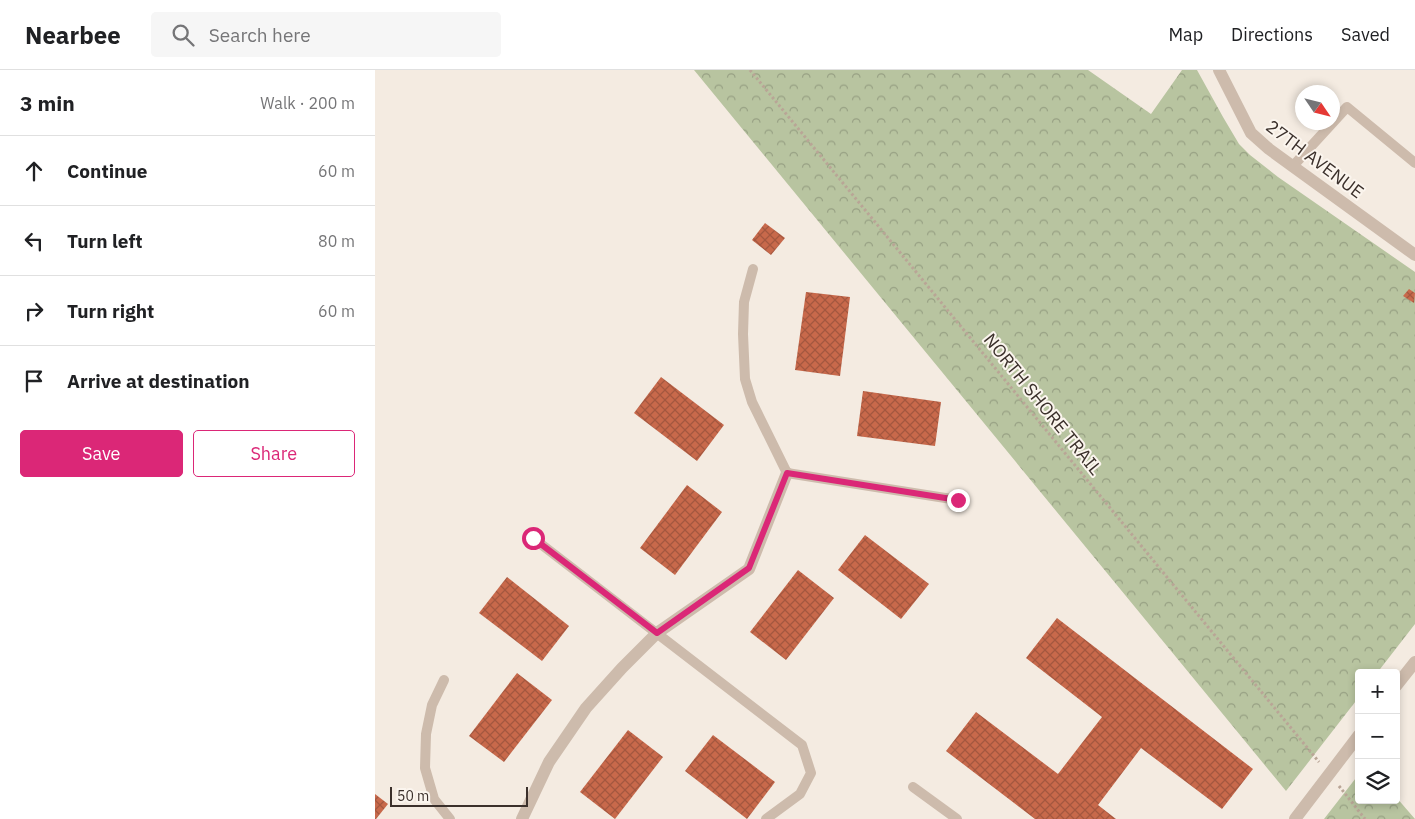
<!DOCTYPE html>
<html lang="en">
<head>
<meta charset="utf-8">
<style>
  :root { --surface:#fff; --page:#f6f6f6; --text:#202124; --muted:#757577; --line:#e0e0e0; --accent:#db2777 }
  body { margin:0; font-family:"IBM Plex Sans",sans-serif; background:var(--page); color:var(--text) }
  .controls { position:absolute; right:15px; bottom:15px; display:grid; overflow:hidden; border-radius:5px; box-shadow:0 2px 8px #0003 }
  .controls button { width:45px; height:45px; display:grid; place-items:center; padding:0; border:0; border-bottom:1px solid var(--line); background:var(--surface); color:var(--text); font:25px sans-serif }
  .compass { position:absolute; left:920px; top:15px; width:45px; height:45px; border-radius:50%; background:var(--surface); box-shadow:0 2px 8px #0003; rotate:125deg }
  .scale { position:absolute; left:15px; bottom:12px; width:138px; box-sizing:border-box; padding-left:5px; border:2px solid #3b302b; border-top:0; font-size:14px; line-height:18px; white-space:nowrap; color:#3b302b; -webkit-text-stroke:4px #fbf5ee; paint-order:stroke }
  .stop { position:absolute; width:15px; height:15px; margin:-11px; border:4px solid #db2777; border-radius:50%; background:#fff }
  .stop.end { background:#db2777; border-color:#fff; box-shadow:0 1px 5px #0008 }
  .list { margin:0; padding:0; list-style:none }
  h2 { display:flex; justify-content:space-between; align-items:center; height:65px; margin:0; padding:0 20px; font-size:21px }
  h2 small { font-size:16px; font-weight:400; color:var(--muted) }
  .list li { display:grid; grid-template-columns:32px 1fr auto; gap:15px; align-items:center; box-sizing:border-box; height:70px; padding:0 20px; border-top:1px solid var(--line) }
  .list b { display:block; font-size:19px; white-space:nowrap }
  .list em { font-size:16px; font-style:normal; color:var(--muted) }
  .actions { display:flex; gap:10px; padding:15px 20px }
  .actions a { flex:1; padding:11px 0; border:1px solid var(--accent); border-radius:5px; text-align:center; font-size:18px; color:var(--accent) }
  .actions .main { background:var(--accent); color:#fff }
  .icon { flex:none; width:28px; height:28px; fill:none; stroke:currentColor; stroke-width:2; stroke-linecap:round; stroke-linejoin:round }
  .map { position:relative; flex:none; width:1040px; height:749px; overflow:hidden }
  header { display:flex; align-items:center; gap:30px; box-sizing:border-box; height:70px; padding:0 25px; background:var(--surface); border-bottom:1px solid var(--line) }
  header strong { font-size:24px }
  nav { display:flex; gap:28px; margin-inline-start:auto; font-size:18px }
  .search { width:350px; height:45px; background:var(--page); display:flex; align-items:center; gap:12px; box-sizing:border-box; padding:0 18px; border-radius:5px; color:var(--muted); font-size:19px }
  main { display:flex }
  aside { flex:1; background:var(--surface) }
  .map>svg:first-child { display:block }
  .park { fill:url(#park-crowns) }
  .building { fill:url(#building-cross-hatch) }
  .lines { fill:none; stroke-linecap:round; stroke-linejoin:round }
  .path { stroke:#b9a596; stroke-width:3; stroke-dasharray:2.5 2.5; stroke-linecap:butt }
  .service { stroke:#cdbbac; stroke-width:10 }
  .minor { stroke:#cdbbac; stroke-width:12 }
  .tertiary { stroke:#cdbbac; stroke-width:12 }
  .route { stroke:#db2777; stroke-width:6 }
  .labels { text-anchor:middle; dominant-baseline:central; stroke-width:4; stroke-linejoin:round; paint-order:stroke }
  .street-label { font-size:18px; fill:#3b302b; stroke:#fbf5ee }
</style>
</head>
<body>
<header>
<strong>Nearbee</strong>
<div class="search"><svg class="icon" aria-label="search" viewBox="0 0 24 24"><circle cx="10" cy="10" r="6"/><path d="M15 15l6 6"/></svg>Search here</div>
<nav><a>Map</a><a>Directions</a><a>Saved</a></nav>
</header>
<main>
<aside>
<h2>3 min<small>Walk · 200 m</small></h2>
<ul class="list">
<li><svg class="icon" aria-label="ahead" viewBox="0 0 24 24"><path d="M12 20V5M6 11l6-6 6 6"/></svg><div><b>Continue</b></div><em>60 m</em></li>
<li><svg class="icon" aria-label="left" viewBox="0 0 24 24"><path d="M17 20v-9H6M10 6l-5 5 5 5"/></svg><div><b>Turn left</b></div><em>80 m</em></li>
<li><svg class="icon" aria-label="right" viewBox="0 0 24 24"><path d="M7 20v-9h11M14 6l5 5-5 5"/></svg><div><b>Turn right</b></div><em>60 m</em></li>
<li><svg class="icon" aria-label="arrive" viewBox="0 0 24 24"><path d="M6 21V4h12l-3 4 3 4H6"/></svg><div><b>Arrive at destination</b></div></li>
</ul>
<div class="actions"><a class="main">Save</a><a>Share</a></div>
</aside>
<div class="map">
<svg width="1040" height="749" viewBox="0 0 1040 749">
  <defs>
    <pattern id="park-crowns" width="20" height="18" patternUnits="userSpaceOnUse" patternTransform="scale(1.25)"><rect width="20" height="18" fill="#b8c4a0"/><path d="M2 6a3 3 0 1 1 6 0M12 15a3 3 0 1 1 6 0" fill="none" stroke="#97a083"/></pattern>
    <pattern id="building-cross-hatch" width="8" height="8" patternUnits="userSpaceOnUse" patternTransform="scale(1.25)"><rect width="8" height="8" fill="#c8694b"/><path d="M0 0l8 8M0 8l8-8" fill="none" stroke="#a4573f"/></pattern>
  </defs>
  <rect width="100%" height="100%" fill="#f4ebe1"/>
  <!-- park -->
  <g class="park">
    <polygon points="319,0 713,0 776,44 807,0 822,0 848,47 864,74 875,85 903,107 1040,202 1040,554 1002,603 984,603 984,627 911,721"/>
    <polygon points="984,704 984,730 1021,730 1021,727 1040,749 949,749"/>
  </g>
  <!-- building -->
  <g class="building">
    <polygon points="390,153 410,168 396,185 377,170"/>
    <polygon points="1034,219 1040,223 1039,233 1028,226"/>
    <polygon points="431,222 475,227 465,306 420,300"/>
    <polygon points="286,307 349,355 322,391 259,343"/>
    <polygon points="488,321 566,332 560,376 482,366"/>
    <polygon points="312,415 347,442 300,505 265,478"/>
    <polygon points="490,465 554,514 526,549 463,500"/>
    <polygon points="423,500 459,528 411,590 375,562"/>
    <polygon points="132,507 194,556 167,591 104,543"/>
    <polygon points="682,548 878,699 847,739 766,678 723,735 741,749 660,749 571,681 601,642 683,704 727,647 651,588"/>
    <polygon points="142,603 177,630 129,692 94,666"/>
    <polygon points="253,660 288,687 240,749 205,722"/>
    <polygon points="338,665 400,712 372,749 310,701"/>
    <polygon points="0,724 13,734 1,749 0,749"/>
  </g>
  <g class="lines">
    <!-- path -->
    <g class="path">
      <polyline points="375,0 944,692"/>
      <polyline points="964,716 990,749"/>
    </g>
    <!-- service -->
    <g class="service">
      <polyline points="918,96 972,37 1040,93"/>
      <polyline points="378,199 369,232 368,264 370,309 377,332 412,403 583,430"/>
      <polyline points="158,468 427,675 436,703 425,724 391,749"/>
      <polyline points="69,610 57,635 51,664 50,698 59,729 75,749"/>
      <polyline points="538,717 582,749"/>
    </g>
    <!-- minor -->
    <g class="minor">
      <polyline points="844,0 876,63 894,79 1040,185"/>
      <polyline points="147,749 174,692 211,638 247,598 282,563 374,499 412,403"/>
    </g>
    <!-- tertiary -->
    <g class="tertiary">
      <polyline points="1021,616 1040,592"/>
      <polyline points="920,749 984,665"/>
    </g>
  </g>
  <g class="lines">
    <!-- route -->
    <polyline class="route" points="158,468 282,563 374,498 412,403 583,430"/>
  </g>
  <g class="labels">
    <!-- street labels -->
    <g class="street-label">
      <text transform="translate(940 89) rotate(37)">27TH AVENUE</text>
      <text transform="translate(668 334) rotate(51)">NORTH SHORE TRAIL</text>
    </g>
  </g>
</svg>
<div class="controls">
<button>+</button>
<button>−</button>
<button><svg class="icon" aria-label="layers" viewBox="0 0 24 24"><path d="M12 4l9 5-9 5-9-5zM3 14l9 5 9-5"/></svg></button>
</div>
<svg class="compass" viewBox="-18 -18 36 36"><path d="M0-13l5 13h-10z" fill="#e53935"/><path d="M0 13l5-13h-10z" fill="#757577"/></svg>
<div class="scale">50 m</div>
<div class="stop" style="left:158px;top:468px"></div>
<div class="stop end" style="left:583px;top:430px"></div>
</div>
</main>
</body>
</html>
